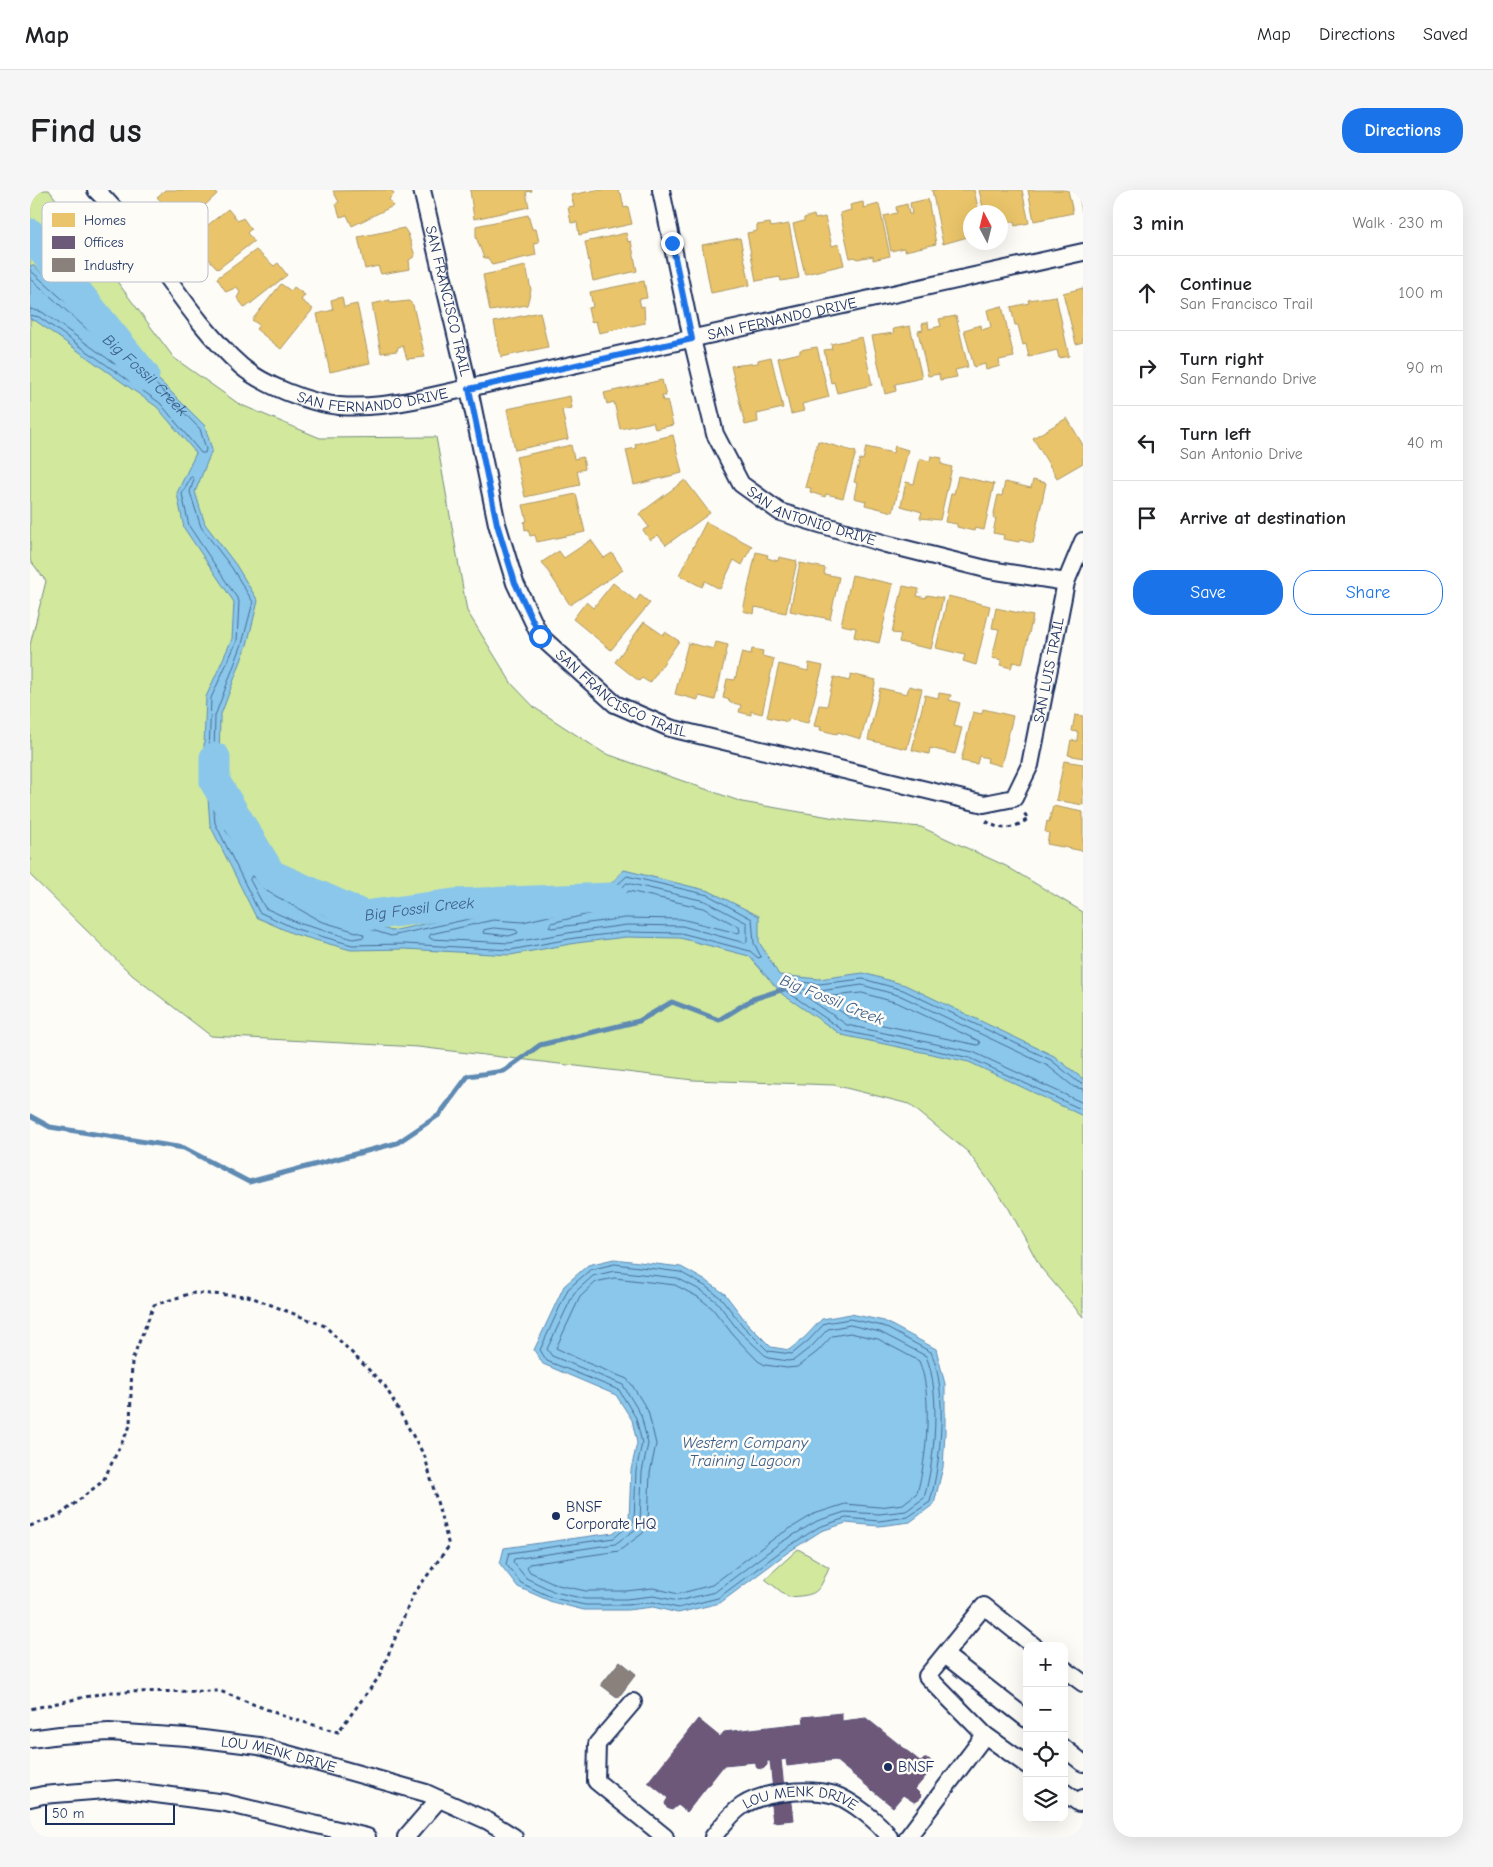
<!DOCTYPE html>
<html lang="en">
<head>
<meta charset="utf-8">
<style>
  :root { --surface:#fff; --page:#f6f6f6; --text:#202124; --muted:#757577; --line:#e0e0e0; --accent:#1a73e8 }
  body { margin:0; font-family:"Comic Neue",sans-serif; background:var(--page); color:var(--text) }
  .controls { position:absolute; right:15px; bottom:15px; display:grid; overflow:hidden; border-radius:10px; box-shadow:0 5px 20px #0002 }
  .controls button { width:45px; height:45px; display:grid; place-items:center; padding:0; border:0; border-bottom:1px solid var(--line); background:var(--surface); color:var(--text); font:25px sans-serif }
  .compass { position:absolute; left:933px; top:15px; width:45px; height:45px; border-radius:50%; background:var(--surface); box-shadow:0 5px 20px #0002; rotate:353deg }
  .scale { position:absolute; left:15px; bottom:12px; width:130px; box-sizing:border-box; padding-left:5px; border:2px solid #1b2f5e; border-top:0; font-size:14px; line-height:18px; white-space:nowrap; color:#1b2f5e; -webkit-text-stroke:4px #fdfcf7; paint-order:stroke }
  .stop { position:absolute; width:15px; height:15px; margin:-11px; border:4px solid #1a73e8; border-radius:50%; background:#fff }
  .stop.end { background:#1a73e8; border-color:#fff; box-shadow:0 1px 5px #0008 }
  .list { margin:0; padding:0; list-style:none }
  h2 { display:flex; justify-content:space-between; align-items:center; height:65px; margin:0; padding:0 20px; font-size:21px }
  h2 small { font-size:16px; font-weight:400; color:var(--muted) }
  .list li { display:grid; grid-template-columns:32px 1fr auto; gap:15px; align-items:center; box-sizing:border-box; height:75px; padding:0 20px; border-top:1px solid var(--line) }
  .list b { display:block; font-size:19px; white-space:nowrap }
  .list p { margin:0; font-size:16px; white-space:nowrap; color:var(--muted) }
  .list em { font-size:16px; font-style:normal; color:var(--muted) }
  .actions { display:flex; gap:10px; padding:15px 20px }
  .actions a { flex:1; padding:11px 0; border:1px solid var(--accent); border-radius:20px; text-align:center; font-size:18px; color:var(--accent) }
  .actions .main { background:var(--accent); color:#fff }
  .icon { flex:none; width:28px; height:28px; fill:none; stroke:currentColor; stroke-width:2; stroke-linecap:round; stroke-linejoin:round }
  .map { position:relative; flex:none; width:1053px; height:1647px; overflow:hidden; border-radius:20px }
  header { display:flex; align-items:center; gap:30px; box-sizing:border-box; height:70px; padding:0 25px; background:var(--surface); border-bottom:1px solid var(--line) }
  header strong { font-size:24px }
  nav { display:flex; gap:28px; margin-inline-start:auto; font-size:18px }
  .intro { display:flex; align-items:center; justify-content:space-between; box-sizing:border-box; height:120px; padding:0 30px }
  h1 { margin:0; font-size:35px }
  .button { padding:12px 22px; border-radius:20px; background:var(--accent); color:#fff; font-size:18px; font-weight:700 }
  main { display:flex; gap:30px; padding:0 30px }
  aside { flex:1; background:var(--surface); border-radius:20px; box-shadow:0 5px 20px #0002 }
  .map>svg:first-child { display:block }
  .green { fill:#d1e89d; stroke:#768c7e }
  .water { fill:#8ac7ea; stroke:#5e8ab2 }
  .homes { fill:#e9c46a; stroke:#ab9766 }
  .offices { fill:#6d597a; stroke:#544c72 }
  .industry { fill:#8a817c; stroke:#696873 }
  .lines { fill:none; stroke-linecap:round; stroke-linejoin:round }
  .shore { stroke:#476c96; stroke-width:1 }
  .stream { stroke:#5e8ab2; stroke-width:5 }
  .river { stroke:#8ac7ea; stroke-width:31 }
  .minor-casing { stroke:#1b2f5e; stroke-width:20 }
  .path { stroke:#1b2f5e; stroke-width:3; stroke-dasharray:4 4; stroke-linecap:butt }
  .minor { stroke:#fdfcf7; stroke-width:16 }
  .route { stroke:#1a73e8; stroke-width:6 }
  .poi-dot { fill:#1b2f5e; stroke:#fdfcf7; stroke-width:2 }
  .labels { text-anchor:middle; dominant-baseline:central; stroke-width:5; stroke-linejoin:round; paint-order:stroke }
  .street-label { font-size:15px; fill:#1b2f5e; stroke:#fdfcf7 }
  .poi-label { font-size:15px; fill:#1b2f5e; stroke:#fdfcf7; text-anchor:start }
  .water-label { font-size:16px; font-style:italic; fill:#3c5d88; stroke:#fdfcf7 }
  .key { fill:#fdfcf7; stroke:#b9bec9; stroke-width:1 }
  .key-label { font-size:14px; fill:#1b2f5e }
</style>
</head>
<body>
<header>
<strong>Map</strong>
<nav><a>Map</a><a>Directions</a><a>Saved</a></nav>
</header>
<div class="intro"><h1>Find us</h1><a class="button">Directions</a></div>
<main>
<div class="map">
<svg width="1053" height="1647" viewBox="0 0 1053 1647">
  <rect width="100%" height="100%" fill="#fdfcf7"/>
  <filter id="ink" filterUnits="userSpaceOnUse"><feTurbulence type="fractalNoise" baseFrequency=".02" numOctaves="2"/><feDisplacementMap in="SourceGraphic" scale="10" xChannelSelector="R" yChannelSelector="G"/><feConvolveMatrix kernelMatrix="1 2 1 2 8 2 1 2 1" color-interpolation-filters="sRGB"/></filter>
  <g filter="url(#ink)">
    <!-- green -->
    <g class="green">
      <polygon points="0,0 19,0 144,168 209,214 290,248 406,247 437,421 482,494 505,518 574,563 712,612 817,630 891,637 976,676 1053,722 1053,1127 1011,1078 978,1017 938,962 879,914 804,895 663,890 388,857 181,846 102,785 0,685 0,455 16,391 0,370"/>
      <path d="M768,1359L799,1377C788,1404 788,1405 758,1407L735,1389Z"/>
    </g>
    <!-- water -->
    <g class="water">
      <polygon points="3,75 121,182 175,236 182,260 165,302 175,334 206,375 228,411 217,455 190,527 189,570 200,639 241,690 296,721 362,741 462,719 490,721 573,702 594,680 679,701 729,726 729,752 749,785 789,789 833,783 875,795 1024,866 1053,889 1053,926 939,872 812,845 752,804 719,766 650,748 596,747 546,753 480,765 375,759 321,760 264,744 226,727 180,635 174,555 176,507 202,449 204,412 154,338 147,303 166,263 127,217 6,131 0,129 0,76"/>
      <polygon points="584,1069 651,1077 678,1092 695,1104 717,1133 741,1157 759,1160 775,1147 792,1129 821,1124 854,1131 906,1159 915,1194 915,1243 913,1277 904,1314 880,1332 849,1336 816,1333 791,1341 757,1363 690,1413 648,1423 623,1417 597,1420 554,1420 522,1412 488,1397 470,1374 474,1358 583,1343 599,1330 601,1280 607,1253 602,1230 586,1205 513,1174 504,1160 534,1096 558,1075"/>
    </g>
    <!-- homes -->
    <g class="homes">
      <polygon points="135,0 184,0 187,4 153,36 127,7"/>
      <polygon points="361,0 364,4 359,9 363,16 322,36 317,25 310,27 306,14 309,12 303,1"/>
      <polygon points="440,0 502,0 502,1 496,2 499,17 444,29"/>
      <polygon points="566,0 588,0 589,3 591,3 594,18 598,17 602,34 549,45 547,32 541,33 538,17 544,16 541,5"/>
      <polygon points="902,0 944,0 949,22 941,22 941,46 913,54"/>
      <polygon points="949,0 992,0 999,33 985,36 984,32 976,33 978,40 971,42 971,22 954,22"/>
      <polygon points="998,0 1038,0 1043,23 1004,31"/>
      <polygon points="1048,0 1053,0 1053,21 1052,22"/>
      <polygon points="898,9 906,54 875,61 874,58 861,61 854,26 867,23 866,17 877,14 879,24 882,24 880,13"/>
      <polygon points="833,12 834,18 849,14 860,66 843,70 843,66 827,69 826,67 820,68 810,23 821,20 820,15"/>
      <polygon points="198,19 208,31 213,28 221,39 217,43 224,51 188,79 154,43 168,32 173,39"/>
      <polygon points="498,25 502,39 506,39 509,52 504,53 506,65 462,75 458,68 454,68 446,47 446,36"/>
      <polygon points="784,25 785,29 795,27 802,56 809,54 814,75 775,84 763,34 774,31 774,28"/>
      <polygon points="740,33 741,37 759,34 769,88 751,91 750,87 726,91 717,43 727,41 727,35"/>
      <polygon points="374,38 378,44 385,66 379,70 380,79 351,84 348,76 335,79 328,47"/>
      <polygon points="596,43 598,52 601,51 607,81 563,91 555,52"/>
      <polygon points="710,48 720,95 681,103 672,55"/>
      <polygon points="226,60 244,76 248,73 257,85 215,118 207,108 210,102 207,97 196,102 187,88"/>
      <polygon points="496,76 501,100 497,115 460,121 453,85"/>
      <polygon points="614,91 617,108 609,109 611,117 614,116 615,133 569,143 566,131 561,132 558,118 563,117 560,102"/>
      <polygon points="251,94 261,101 264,97 275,105 271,110 283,119 251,159 226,139 229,135 222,130"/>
      <polygon points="1053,98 1053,152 1046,154 1033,103"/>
      <polygon points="1026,106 1039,166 1029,168 1027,160 999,167 996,154 993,155 988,135 985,135 981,117 999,113 998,110"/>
      <polygon points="312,107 314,117 327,114 340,173 300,182 287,124 303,120 301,110"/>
      <polygon points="360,110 360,113 379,111 383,115 395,167 377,169 373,156 368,157 367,161 351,163 342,114"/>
      <polygon points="972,116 984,167 969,170 970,176 956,180 955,174 944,177 934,140 951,135 952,140 961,137 957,120"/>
      <polygon points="510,122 518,157 471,167 464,132"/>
      <polygon points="926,126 938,177 925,180 927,187 910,190 909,184 898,186 888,141 893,140 892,134 898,132 899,139 911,136 909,129"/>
      <polygon points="880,136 892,188 865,194 866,201 855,204 842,146 864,143 863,139"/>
      <polygon points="832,147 842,195 807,203 804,192 801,193 794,160 802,159 801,154"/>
      <polygon points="787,157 799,207 772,214 774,221 761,224 748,168 770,163 770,160"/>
      <polygon points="741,167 753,218 727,224 728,232 715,235 701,176 728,173 728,170"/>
      <polygon points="632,190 636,206 632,206 633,211 637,210 643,235 625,239 623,232 590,239 584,212 577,214 574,203"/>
      <polygon points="540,206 542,218 532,220 538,249 485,260 477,219"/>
      <polygon points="1037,228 1053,255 1053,273 1027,288 1003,248"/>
      <polygon points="643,245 652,283 604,295 596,260 606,258 605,254"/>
      <polygon points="788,251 826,262 813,308 796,304 795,307 780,302 781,298 775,297"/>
      <polygon points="541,255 544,269 553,267 555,279 547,281 550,295 495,307 486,267"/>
      <polygon points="865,256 878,260 863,322 835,315 836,311 824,308 827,293 824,292 830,269 833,270 836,257 863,263"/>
      <polygon points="901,266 912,268 911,274 922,277 910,330 890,328 892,322 871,316 876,292 884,294 890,269 900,271"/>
      <polygon points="928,286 964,294 954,340 945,338 944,341 927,337 927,334 915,332 921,304 924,304"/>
      <polygon points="655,290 680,323 636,355 628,345 620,350 613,340 619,337 609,324"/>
      <polygon points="1003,290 1016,293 1003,353 990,350 989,352 973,349 974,345 963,343 966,328 963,328 968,305 972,306 975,292 1001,298"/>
      <polygon points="546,304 555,342 507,352 505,345 500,346 498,339 495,340 494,332 497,331 493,315"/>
      <polygon points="676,332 722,356 712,375 704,370 690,399 675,391 672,397 649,385"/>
      <polygon points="561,350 574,368 582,363 593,380 540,415 512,372 529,361 534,368"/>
      <polygon points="726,362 738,365 737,368 748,371 749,367 767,371 756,423 725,417 724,424 713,421"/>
      <polygon points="770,373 795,378 794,384 809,387 800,429 760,421"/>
      <polygon points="822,385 863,394 849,453 824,447 826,438 811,435"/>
      <polygon points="583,393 606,411 610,405 620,413 581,460 543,429 556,412 563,418"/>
      <polygon points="873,396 889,399 887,406 896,408 897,405 913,408 901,459 869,452 871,444 862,443"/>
      <polygon points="918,406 960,416 946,475 933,471 935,465 906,458"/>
      <polygon points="966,418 1003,426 992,474 983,472 981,478 970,475 972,470 962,468 969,439 962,438"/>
      <polygon points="614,432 633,445 635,442 649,451 620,493 612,488 609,491 585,472"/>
      <polygon points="686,452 698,455 685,510 669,506 668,510 645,504 658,453 684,459"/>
      <polygon points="722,459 733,461 732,466 744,469 732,524 721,521 721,525 709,522 711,515 699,512 700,510 693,508 697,489 705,490 712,462 721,464"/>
      <polygon points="779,473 793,476 778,533 758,529 758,532 737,527 749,474 778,481"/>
      <polygon points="821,484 846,490 831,549 808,542 807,544 790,540 791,537 784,536 789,515 797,516 804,487 819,491"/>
      <polygon points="879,496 892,499 877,559 838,550 850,498 877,504"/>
      <polygon points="909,503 921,505 919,510 930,513 924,536 932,538 925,564 900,558 899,564 882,560 895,505 908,508"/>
      <polygon points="953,519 983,526 971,576 957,572 958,568 949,566 947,574 931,571 943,522 952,524"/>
      <polygon points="1045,525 1053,526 1053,568 1038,565 1041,550 1047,551 1048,542 1042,541"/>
      <polygon points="1034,571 1053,574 1053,615 1026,610"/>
      <polygon points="1023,616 1053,622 1053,661 1017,654 1019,643 1015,642 1017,631 1019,632"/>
    </g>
    <!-- offices -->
    <polygon class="offices" points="812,1523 812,1531 836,1528 891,1572 894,1569 899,1569 902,1572 902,1576 901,1580 885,1599 891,1605 889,1610 884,1612 873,1605 863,1617 805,1570 757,1576 756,1569 751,1570 754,1598 760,1597 764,1630 743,1632 739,1600 743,1600 740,1571 737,1571 737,1575 733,1579 727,1578 725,1572 694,1575 657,1622 648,1615 642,1620 637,1618 635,1613 638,1608 618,1592 668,1529 690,1547 694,1542 774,1533 773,1527"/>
    <!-- industry -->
    <polygon class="industry" points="590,1471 606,1484 588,1508 571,1495"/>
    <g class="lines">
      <!-- shore -->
      <g class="shore">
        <path id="s1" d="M0,80L117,185L170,239L176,259L175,263H171L130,213L9,127L0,125"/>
        <polyline points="0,88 99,177 99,180 95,181 12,122 0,119"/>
        <polygon points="162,287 164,289 160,302 171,337 202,378 223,412 212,454 185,526 184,564 182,566 179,564 181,508 207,451 209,411 159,336 152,304 160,288"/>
        <polygon points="183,574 185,576 196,641 237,694 294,725 361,746 462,724 491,726 574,707 597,686 678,705 722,729 724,753 731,767 728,768 720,761 651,743 596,742 545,748 480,760 375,754 322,755 266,739 229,722 185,633 180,576"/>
        <polygon points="222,686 235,700 290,731 333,744 334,747 323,749 268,733 235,718 220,690"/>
        <polygon points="597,693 675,711 717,733 717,752 715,753 652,736 597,735 544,742 479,753 401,749 399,747 401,744 463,730 493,732 576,713 581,710"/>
        <polygon points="599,701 673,718 709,737 710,742 707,743 651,729 595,728 522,738 519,737 521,733 580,719 587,715"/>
        <polygon points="464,738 486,740 488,743 479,746 453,743 454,740"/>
        <polygon points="832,803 868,813 949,851 950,854 947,855 820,828 795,810 797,807"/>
        <polyline points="1053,893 1048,892 1021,870 873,800 833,789 789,794 752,790 750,792 756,801 814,841 940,868 1053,920"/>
        <polyline points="1053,899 1044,897 1018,876 871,806 832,795 790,801 772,799 770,801 771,803 817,835 943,862 1053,913"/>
        <path d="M585,1074L650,1082L675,1096L691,1108L713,1136L738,1161L762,1164L778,1151L795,1133L820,1129L853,1136L901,1162C918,1201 911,1271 900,1312L878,1327L849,1331L816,1328L789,1337L754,1359L688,1408L648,1418L623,1412L597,1415H555L523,1408L491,1393L476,1374L479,1363L584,1348L604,1331L606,1281L612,1253L606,1228L589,1200L517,1171L510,1160L538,1099L560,1080Z"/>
        <path d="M585,1081L647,1088L672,1101L687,1112L708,1140L738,1168L758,1171L764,1170L782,1156L798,1139L820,1135L850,1142L896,1166C911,1202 905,1270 894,1308L876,1321L849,1324L815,1322L787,1331L750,1353L685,1402L648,1411L623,1406L596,1409H555L525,1402L496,1388L483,1372L484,1369L585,1354L606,1339L610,1333L612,1282L618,1254L611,1225L593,1195L522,1166L517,1159L544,1103L563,1086Z"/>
        <path d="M585,1088L645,1095L668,1107L682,1118L704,1146L728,1171L735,1175L757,1178L767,1177L787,1162L802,1146L820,1143L848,1149L889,1171C903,1204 897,1269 887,1303L873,1314L849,1317L815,1314L784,1324L746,1347L682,1395L648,1404L623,1398L596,1401H556L528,1395L500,1382L497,1377L499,1374L589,1361L613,1343L618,1332L620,1283L626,1254L618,1221L602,1195L597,1189L555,1172L526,1158L550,1107L566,1092Z"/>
      </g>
      <!-- stream -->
      <polyline class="stream" points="0,926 20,937 154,958 219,992 367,953 409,925 438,886 474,881 510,855 609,831 642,812 689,830 723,809 754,799"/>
      <!-- river -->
      <g class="river">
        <polyline points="0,44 114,185"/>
        <path id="s2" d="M185,568V592L241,685L334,726L424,714L582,708"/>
      </g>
      <!-- minor casing -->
      <g class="minor-casing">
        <g id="minor">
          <path id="s3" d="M66,0C121,53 154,125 211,176C233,195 279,213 309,216C334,218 359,215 384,210L1053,62"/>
          <path id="s4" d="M392,0L439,199L467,334L485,393L510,446L585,514L640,538L954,614L984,608L1000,575L1036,392L1053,351"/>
          <path id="s5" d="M631,0L662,149L685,244L711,294L750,322L856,354L960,380L1036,392"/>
          <polyline points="915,1465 997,1529"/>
          <polyline points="1034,1479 1053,1493"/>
          <polyline points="603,1512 567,1554 566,1591 635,1647"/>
          <path id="s6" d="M0,1549L30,1545L79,1542L157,1547L229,1556L396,1603L458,1631L484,1647"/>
          <polyline points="1034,1558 1053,1573"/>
          <polyline points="997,1575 955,1545 897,1486 954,1416 1004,1456"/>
          <polyline points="1034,1602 1049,1613 1053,1608"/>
          <polyline points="0,1608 13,1605 87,1599 196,1613 337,1647"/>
          <polyline points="376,1647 409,1609"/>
          <path id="s7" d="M683,1647C692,1636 700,1624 712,1616C734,1601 779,1598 805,1605C820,1610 851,1633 859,1647"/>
          <polyline points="878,1647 955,1545"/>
        </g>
      </g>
      <!-- path -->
      <g class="path">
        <path d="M956,631C971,642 983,639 998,629L993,621"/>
        <polyline points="0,1336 30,1325 73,1291 100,1236 102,1170 124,1115 162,1103 218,1106 295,1136 355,1196 395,1267 419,1356 383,1405 349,1487 308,1542 256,1527 190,1501 78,1502 0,1519"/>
      </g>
      <!-- minor -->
      <use href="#minor" class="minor"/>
    </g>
  </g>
  <g class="lines" filter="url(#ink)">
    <!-- route -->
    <polyline class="route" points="510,446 485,393 467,334 439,199 662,149 642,53"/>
  </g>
  <!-- markers -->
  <g class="poi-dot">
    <circle cx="526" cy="1326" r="5"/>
    <circle cx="858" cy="1577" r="5"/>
  </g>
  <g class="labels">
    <!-- street labels -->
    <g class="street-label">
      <text stroke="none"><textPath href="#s4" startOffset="114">SAN FRANCISCO TRAIL</textPath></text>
      <text stroke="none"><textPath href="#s3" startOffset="788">SAN FERNANDO DRIVE</textPath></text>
      <text stroke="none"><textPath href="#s3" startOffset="369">SAN FERNANDO DRIVE</textPath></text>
      <text stroke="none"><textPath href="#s5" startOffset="385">SAN ANTONIO DRIVE</textPath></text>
      <text stroke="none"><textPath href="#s4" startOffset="1111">SAN LUIS TRAIL</textPath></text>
      <text stroke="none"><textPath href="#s4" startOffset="564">SAN FRANCISCO TRAIL</textPath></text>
      <text stroke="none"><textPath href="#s6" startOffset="251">LOU MENK DRIVE</textPath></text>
      <text stroke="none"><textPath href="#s7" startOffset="104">LOU MENK DRIVE</textPath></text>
    </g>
    <!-- poi labels -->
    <g class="poi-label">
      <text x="536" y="1317">BNSF<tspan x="536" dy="17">Corporate HQ</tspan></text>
      <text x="868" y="1577">BNSF</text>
    </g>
    <!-- water labels -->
    <g class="water-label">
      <text stroke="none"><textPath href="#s1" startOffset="156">Big Fossil Creek</textPath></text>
      <text stroke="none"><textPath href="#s2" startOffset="290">Big Fossil Creek</textPath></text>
      <text transform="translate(802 810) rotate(22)">Big Fossil Creek</text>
      <text x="715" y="1253">Western Company<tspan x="715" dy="18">Training Lagoon</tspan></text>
    </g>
  </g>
  <!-- legend -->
  <rect x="12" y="12" width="166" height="80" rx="8" class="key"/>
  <rect x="22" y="23" width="23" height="14" fill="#e9c46a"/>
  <rect x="22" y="46" width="23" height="13" fill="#6d597a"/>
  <rect x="22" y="68" width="23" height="14" fill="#8a817c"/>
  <g class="key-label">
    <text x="54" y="35">Homes</text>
    <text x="54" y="57">Offices</text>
    <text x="54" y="80">Industry</text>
  </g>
</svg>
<div class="controls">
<button>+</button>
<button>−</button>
<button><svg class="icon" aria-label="locate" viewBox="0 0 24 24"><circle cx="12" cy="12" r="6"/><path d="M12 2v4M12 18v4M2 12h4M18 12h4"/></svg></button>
<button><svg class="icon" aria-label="layers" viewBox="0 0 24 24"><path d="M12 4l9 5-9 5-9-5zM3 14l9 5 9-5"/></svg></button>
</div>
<svg class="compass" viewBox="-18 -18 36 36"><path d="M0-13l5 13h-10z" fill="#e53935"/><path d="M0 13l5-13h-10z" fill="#757577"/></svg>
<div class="scale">50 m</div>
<div class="stop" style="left:510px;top:446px"></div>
<div class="stop end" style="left:642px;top:53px"></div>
</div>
<aside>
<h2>3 min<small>Walk · 230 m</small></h2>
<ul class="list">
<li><svg class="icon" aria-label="ahead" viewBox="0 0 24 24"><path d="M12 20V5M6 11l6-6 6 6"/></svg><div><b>Continue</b><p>San Francisco Trail</p></div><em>100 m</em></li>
<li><svg class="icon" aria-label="right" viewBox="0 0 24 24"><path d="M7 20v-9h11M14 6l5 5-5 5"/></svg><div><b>Turn right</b><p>San Fernando Drive</p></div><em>90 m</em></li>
<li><svg class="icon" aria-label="left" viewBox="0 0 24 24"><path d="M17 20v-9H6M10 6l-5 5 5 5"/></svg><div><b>Turn left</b><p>San Antonio Drive</p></div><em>40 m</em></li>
<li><svg class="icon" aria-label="arrive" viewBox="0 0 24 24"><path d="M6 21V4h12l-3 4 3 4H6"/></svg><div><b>Arrive at destination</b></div></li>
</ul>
<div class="actions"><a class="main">Save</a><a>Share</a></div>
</aside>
</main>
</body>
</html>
